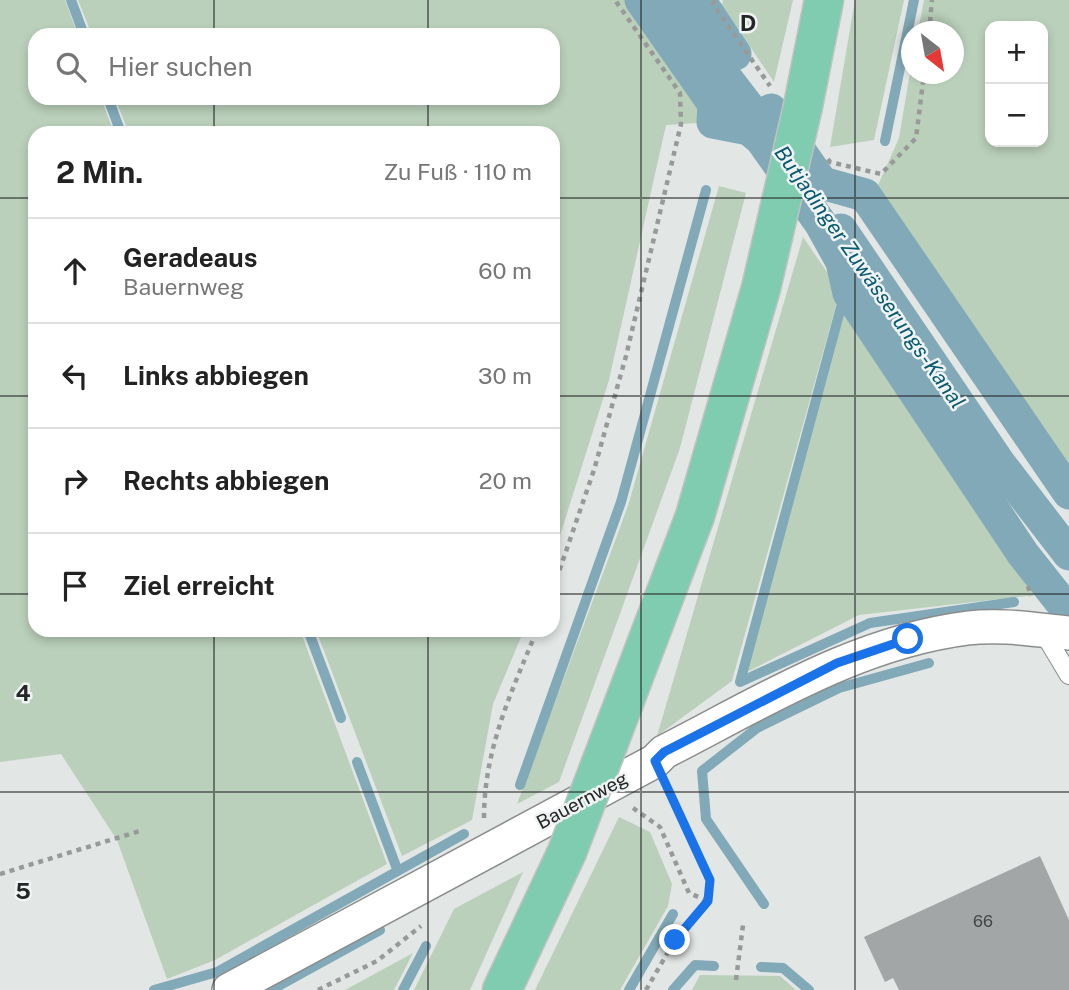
<!DOCTYPE html>
<html lang="de">
<head>
<meta charset="utf-8">
<style>
  :root { --surface:#fff; --page:#f2f2f2; --text:#222; --muted:#767676; --line:#e0e0e0 }
  body { margin:0; font-family:"Public Sans",sans-serif; background:var(--page); color:var(--text) }
  .controls { position:absolute; right:21px; top:21px; display:grid; overflow:hidden; border-radius:14px; box-shadow:0 4px 10px #0003 }
  .controls button { width:63px; height:63px; display:grid; place-items:center; padding:0; border:0; border-bottom:2px solid var(--line); background:var(--surface); color:var(--text); font:35px sans-serif }
  .compass { position:absolute; left:901px; top:21px; width:63px; height:63px; border-radius:50%; background:var(--surface); box-shadow:0 4px 10px #0003; rotate:149deg }
  .stop { position:absolute; width:21px; height:21px; margin:-16px; border:5px solid #1a73e8; border-radius:50%; background:#fff }
  .stop.end { background:#1a73e8; border-color:#fff; box-shadow:0 2px 7px #0008 }
  .list { margin:0; padding:0; list-style:none }
  h2 { display:flex; justify-content:space-between; align-items:center; height:91px; margin:0; padding:0 28px; font-size:30px }
  h2 small { font-size:23px; font-weight:400; color:var(--muted) }
  .list li { display:grid; grid-template-columns:46px 1fr auto; gap:21px; align-items:center; box-sizing:border-box; height:105px; padding:0 28px; border-top:2px solid var(--line) }
  .list b { display:block; font-size:26px; white-space:nowrap }
  .list p { margin:0; font-size:23px; white-space:nowrap; color:var(--muted) }
  .list em { font-size:23px; font-style:normal; color:var(--muted) }
  .icon { flex:none; width:38px; height:38px; fill:none; stroke:currentColor; stroke-width:2; stroke-linecap:round; stroke-linejoin:round }
  .map { position:relative; flex:none; width:1069px; height:990px; overflow:hidden }
  .search { position:absolute; background:var(--surface); box-shadow:0 4px 10px #0003; left:28px; top:28px; width:532px; height:77px; display:flex; align-items:center; gap:18px; box-sizing:border-box; padding:0 24px; border-radius:21px; color:var(--muted); font-size:26px }
  .panel { position:absolute; background:var(--surface); box-shadow:0 4px 10px #0003; left:28px; top:126px; width:532px; height:511px; border-radius:21px }
  .map>svg:first-child { display:block }
  .green { fill:#bad0ba; fill-rule:evenodd }
  .lines { fill:none; stroke-linecap:round; stroke-linejoin:round }
  .stream { stroke:#82a9b8; stroke-width:10 }
  .canal { stroke:#82a9b8; stroke-width:33 }
  .building { fill:#a3a6a6 }
  .service-casing { stroke:#8a8d8c; stroke-width:20 }
  .minor-casing { stroke:#8a8d8c; stroke-width:36 }
  .primary-casing { stroke:#c2c2c2; stroke-width:41 }
  .path { stroke:#989a9a; stroke-width:4.5; stroke-dasharray:5 5; stroke-linecap:butt }
  .service { stroke:#fff; stroke-width:18 }
  .minor { stroke:#fff; stroke-width:33 }
  .primary { stroke:#7fccb1; stroke-width:38 }
  .primary-bridge-casing { stroke:#c2c2c2; stroke-width:41; stroke-linecap:butt }
  .primary-bridge { stroke:#7fccb1; stroke-width:38 }
  .route { stroke:#1a73e8; stroke-width:9 }
  .grid { fill:none; stroke:#252626; stroke-width:2; stroke-opacity:0.55 }
  .labels { text-anchor:middle; dominant-baseline:central; stroke-width:5; stroke-linejoin:round; paint-order:stroke }
  .number-label { font-size:16px; fill:#444646 }
  .street-label { font-size:19px; fill:#252626; stroke:#f0f3f3 }
  .water-label { font-size:21px; font-style:italic; fill:#07596f; stroke:#f0f3f3 }
  .grid-label { font-size:23px; text-anchor:middle; font-weight:bold; fill:#252626; stroke:#f0f3f3; stroke-width:5; stroke-linejoin:round; paint-order:stroke }
</style>
</head>
<body>
<div class="map">
<svg width="1069" height="990" viewBox="0 0 1069 990">
  <rect width="100%" height="100%" fill="#e2e6e5"/>
  <!-- green -->
  <g class="green">
    <polygon points="0,0 65,0 78,35 35,35 35,98 101,98 114,133 35,133 35,630 300,630 387,864 215,960 167,979 117,840 61,754 0,762"/>
    <polygon points="78,0 641,0 714,104 713,122 666,125 609,380 553,558 553,133 129,133 115,98 553,98 553,35 92,35"/>
    <polygon points="723,0 793,0 774,82 722,5"/>
    <polygon points="855,0 904,0 874,140 830,147"/>
    <path d="M924,0H1069V493L865,195L875,192L899,138L911,67L912,74H954V32L918,31ZM990,26H1043V142H990Z"/>
    <polygon points="719,186 746,193 680,448 559,782 517,804 628,506"/>
    <polygon points="803,237 840,291 732,681 657,736"/>
    <polygon points="849,293 1023,554 1054,593 859,615 747,672"/>
    <polygon points="316,630 524,630 493,704 472,820 402,856"/>
    <polygon points="619,817 650,832 672,884 668,906 620,990 535,990"/>
    <polygon points="523,872 470,990 414,990 454,909"/>
    <polygon points="413,953 394,990 345,990"/>
    <polygon points="700,975 780,976 796,990 692,990"/>
  </g>
  <g class="lines">
    <!-- stream -->
    <g class="stream">
      <polyline points="71,0 84,35"/>
      <polyline points="108,98 121,133"/>
      <polyline points="885,141 914,0"/>
      <polyline points="841,307 740,682 870,623 1014,602"/>
      <polyline points="1057,603 1069,603"/>
      <polyline points="308,630 341,718"/>
      <polyline points="357,762 397,869"/>
      <polyline points="520,785 621,502 706,190"/>
      <polyline points="764,904 706,819 702,771 757,728 839,688 929,663"/>
      <polyline points="761,967 783,968 809,990"/>
      <polyline points="154,990 217,972 464,834"/>
      <polyline points="271,990 380,930"/>
      <polyline points="403,990 426,946"/>
      <polyline points="629,990 673,914"/>
      <polyline points="673,990 695,965 714,966"/>
    </g>
    <!-- canal -->
    <g class="canal">
      <polyline points="641,0 714,104 713,122 749,129 761,139 765,128"/>
      <polyline points="671,0 703,48 775,142"/>
      <polyline points="702,0 701,3 735,54"/>
      <polyline points="841,230 999,463 1069,554"/>
      <polyline points="1069,493 865,195 822,183 771,110 761,139 821,224 842,262 849,293 1023,554 1069,612"/>
    </g>
  </g>
  <!-- building -->
  <polygon class="building" points="1040,856 1069,920 1069,990 899,990 893,978 885,982 864,937"/>
  <g class="lines">
    <!-- service casing -->
    <g class="service-casing">
      <polyline id="service" points="1042,630 1069,675"/>
    </g>
    <!-- minor casing -->
    <g class="minor-casing">
      <path id="minor" d="M229,990L655,761L664,752C762,702 857,642 968,628C1002,624 1036,630 1069,633"/>
    </g>
    <!-- primary casing -->
    <g class="primary-casing">
      <g id="primary">
        <polyline points="803,106 824,0"/>
        <polyline points="609,742 695,516 761,288 781,202"/>
        <polyline points="502,990 567,852"/>
      </g>
    </g>
    <!-- path -->
    <g class="path">
      <polyline points="714,0 713,4 770,86"/>
      <polyline points="929,32 932,0"/>
      <polyline points="828,159 830,162 881,174 916,138 924,74"/>
      <polyline points="1028,586 1031,596"/>
      <polyline points="553,589 594,470 626,356 681,124 680,93 615,0"/>
      <polyline points="633,808 660,827 689,893 708,901"/>
      <path d="M484,818C484,749 511,693 537,630"/>
      <polyline points="0,874 143,830"/>
      <polyline points="736,980 743,925"/>
      <polyline points="318,990 377,961 421,926"/>
      <polyline points="646,990 675,940 708,901 710,880 669,790"/>
    </g>
    <!-- service -->
    <use href="#service" class="service"/>
    <!-- minor -->
    <use href="#minor" class="minor"/>
    <!-- primary -->
    <use href="#primary" class="primary"/>
    <!-- primary-bridge casing -->
    <g class="primary-bridge-casing">
      <g id="primary-bridge">
        <polyline points="781,202 803,106"/>
        <polyline points="567,852 609,742"/>
      </g>
    </g>
    <!-- primary-bridge -->
    <use href="#primary-bridge" class="primary-bridge"/>
  </g>
  <g class="lines">
    <!-- route -->
    <polyline class="route" points="675,940 708,901 710,880 655,761 664,752 837,663 908,639"/>
  </g>
  <!-- grid -->
  <path class="grid" d="M214,0V35M428,0V35M641,0V990M855,0V990M214,98V133M428,98V133M0,198H35M553,198H1069M0,396H35M553,396H1069M0,594H35M553,594H1069M214,630V990M428,630V990M0,792H1069"/>
  <g class="labels">
    <!-- number labels -->
    <g class="number-label">
      <text x="983" y="921">66</text>
    </g>
    <!-- street labels -->
    <g class="street-label">
      <text transform="translate(582 800) rotate(-28)">Bauernweg</text>
    </g>
    <!-- water labels -->
    <g class="water-label">
      <text transform="translate(870 277) rotate(55)">Butjadinger Zuwässerungs-Kanal</text>
    </g>
  </g>
  <g class="grid-label">
    <text x="748" y="31">D</text>
    <text x="23" y="701">4</text>
    <text x="23" y="899">5</text>
  </g>
</svg>
<div class="controls">
<button>+</button>
<button>−</button>
</div>
<svg class="compass" viewBox="-18 -18 36 36"><path d="M0-13l5 13h-10z" fill="#e53935"/><path d="M0 13l5-13h-10z" fill="#767676"/></svg>
<div class="stop" style="left:908px;top:639px"></div>
<div class="stop end" style="left:675px;top:940px"></div>
<div class="search"><svg class="icon" aria-label="search" viewBox="0 0 24 24"><circle cx="10" cy="10" r="6"/><path d="M15 15l6 6"/></svg>Hier suchen</div>
<section class="panel">
<h2>2 Min.<small>Zu Fuß · 110 m</small></h2>
<ul class="list">
<li><svg class="icon" aria-label="ahead" viewBox="0 0 24 24"><path d="M12 20V5M6 11l6-6 6 6"/></svg><div><b>Geradeaus</b><p>Bauernweg</p></div><em>60 m</em></li>
<li><svg class="icon" aria-label="left" viewBox="0 0 24 24"><path d="M17 20v-9H6M10 6l-5 5 5 5"/></svg><div><b>Links abbiegen</b></div><em>30 m</em></li>
<li><svg class="icon" aria-label="right" viewBox="0 0 24 24"><path d="M7 20v-9h11M14 6l5 5-5 5"/></svg><div><b>Rechts abbiegen</b></div><em>20 m</em></li>
<li><svg class="icon" aria-label="arrive" viewBox="0 0 24 24"><path d="M6 21V4h12l-3 4 3 4H6"/></svg><div><b>Ziel erreicht</b></div></li>
</ul>
</section>
</div>
</body>
</html>
